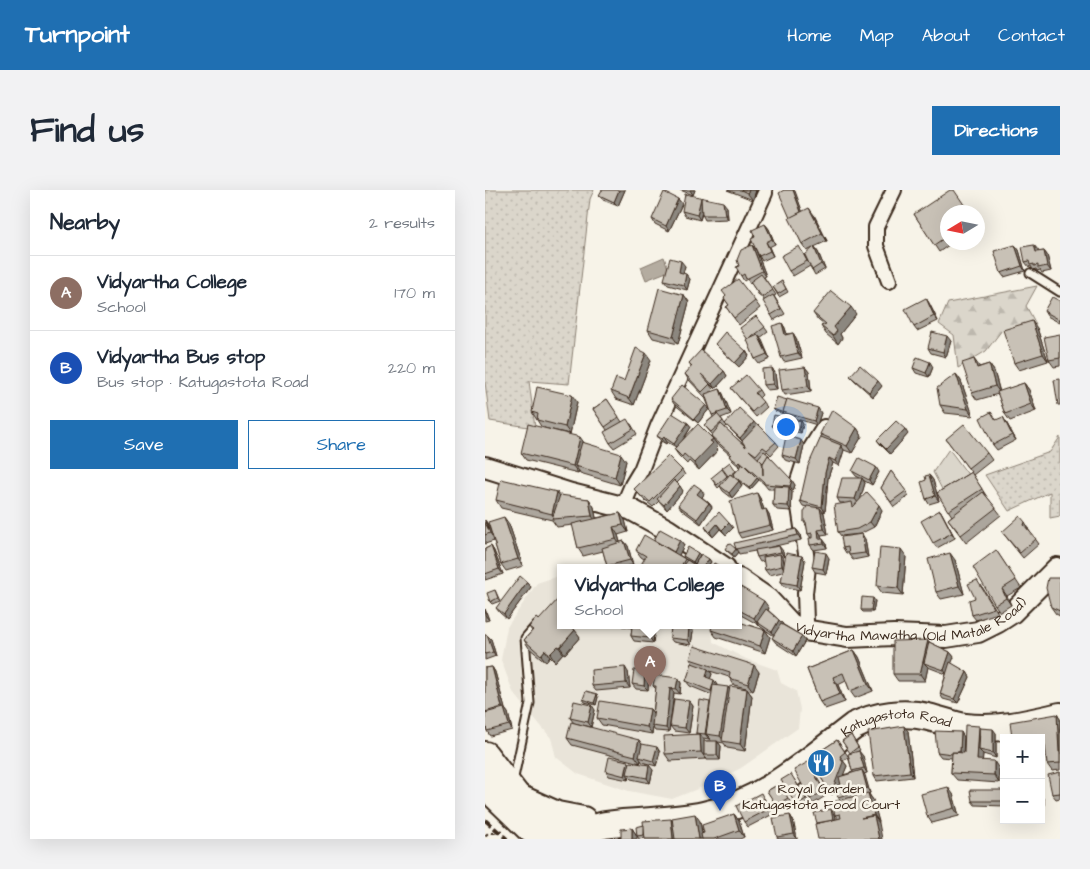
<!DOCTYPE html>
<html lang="en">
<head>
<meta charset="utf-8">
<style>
  :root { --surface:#fff; --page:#f2f2f3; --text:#1f2937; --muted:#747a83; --line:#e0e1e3; --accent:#1f6fb2 }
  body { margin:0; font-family:"Architects Daughter",sans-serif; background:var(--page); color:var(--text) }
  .controls { position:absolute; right:15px; bottom:15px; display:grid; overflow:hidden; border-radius:0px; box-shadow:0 5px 20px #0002 }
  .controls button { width:45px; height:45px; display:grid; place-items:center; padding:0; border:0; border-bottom:1px solid var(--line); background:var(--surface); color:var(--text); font:25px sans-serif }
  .compass { position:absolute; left:455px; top:15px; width:45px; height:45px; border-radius:50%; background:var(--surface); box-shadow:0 5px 20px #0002; rotate:260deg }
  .you { position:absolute; left:300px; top:236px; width:18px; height:18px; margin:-12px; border:4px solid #fff; border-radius:50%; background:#1a73e8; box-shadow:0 0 0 8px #1a73e833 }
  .badge { display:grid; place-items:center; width:32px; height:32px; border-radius:50%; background:var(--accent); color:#fff; font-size:16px; font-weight:700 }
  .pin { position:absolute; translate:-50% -41px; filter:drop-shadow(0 1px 2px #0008) }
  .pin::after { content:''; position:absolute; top:26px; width:18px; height:15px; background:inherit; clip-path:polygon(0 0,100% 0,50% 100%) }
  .popup { position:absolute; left:72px; top:374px; width:185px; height:65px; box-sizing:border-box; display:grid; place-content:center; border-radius:0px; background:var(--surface); filter:drop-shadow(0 1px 4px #0005); font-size:16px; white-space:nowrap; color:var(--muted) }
  .popup b { font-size:19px; color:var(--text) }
  .popup::after { content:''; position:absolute; left:50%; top:100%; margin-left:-10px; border:10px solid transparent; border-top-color:var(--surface) }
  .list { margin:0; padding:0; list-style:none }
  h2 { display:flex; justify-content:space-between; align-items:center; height:65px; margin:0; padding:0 20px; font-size:21px }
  h2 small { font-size:16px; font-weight:400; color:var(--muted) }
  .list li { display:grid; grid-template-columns:32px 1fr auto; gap:15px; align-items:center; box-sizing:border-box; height:75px; padding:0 20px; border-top:1px solid var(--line) }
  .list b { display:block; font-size:19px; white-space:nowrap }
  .list p { margin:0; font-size:16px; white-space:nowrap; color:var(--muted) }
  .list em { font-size:16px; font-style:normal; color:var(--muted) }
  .actions { display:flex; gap:10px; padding:15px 20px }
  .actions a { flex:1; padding:11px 0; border:1px solid var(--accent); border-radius:0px; text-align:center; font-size:18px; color:var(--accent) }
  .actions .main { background:var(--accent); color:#fff }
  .map { position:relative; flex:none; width:575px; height:649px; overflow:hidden; border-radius:0px }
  header { display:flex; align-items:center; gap:30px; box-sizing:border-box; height:70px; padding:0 25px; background:var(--accent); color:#fff }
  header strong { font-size:24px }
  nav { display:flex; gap:28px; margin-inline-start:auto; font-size:18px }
  .intro { display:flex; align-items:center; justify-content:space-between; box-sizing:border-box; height:120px; padding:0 30px }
  h1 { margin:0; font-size:35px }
  .button { padding:12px 22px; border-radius:0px; background:var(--accent); color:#fff; font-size:18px; font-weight:700 }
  main { display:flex; gap:30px; padding:0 30px }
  aside { flex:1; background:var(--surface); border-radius:0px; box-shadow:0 5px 20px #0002 }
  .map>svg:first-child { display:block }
  .built { fill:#e9e4d9 }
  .grass { fill:#dbd6cb; stroke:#8b8074 }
  .forest { fill:url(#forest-firs); stroke:#8b8074 }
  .park { fill:url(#park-dots); stroke:#8b8074 }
  .water { fill:#b4aca0; stroke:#84786c }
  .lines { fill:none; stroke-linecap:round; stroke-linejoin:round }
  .lane-casing { stroke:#3b2a1e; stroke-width:11 }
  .street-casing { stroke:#3b2a1e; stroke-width:18 }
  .secondary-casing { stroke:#3b2a1e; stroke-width:24 }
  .highway-casing { stroke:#3b2a1e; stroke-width:30 }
  .path { stroke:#3b2a1e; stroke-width:2; stroke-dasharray:4 4; stroke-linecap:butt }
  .lane { stroke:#f7f3e8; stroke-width:7 }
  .street { stroke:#f7f3e8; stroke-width:14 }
  .secondary { stroke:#f7f3e8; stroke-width:20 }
  .highway { stroke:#f7f3e8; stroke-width:26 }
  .rail { stroke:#3b2a1e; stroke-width:4; stroke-dasharray:8 4; stroke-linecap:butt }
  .wall { fill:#aca69d; stroke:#3b2a1e; fill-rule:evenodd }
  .shaded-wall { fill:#8c877f; stroke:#3b2a1e }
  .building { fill:#c8c1b6; stroke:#3b2a1e }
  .labels { text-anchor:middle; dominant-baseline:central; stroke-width:5; stroke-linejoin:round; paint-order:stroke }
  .street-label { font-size:14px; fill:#3b2a1e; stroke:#f7f3e8 }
  .poi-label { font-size:14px; fill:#3b2a1e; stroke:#f7f3e8 }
</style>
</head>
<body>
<header>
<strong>Turnpoint</strong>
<nav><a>Home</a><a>Map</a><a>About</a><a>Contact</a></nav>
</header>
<div class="intro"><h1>Find us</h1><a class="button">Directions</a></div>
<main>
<aside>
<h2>Nearby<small>2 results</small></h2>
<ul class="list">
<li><span class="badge" style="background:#8d6e63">A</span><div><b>Vidyartha College</b><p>School</p></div><em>170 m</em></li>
<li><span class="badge" style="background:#1a4fb4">B</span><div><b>Vidyartha Bus stop</b><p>Bus stop · Katugastota Road</p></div><em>220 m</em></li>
</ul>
<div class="actions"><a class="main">Save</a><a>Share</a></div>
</aside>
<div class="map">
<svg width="575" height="649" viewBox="0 0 575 649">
  <defs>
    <pattern id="forest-firs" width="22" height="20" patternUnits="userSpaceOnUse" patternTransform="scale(1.25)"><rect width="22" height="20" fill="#dbd6cb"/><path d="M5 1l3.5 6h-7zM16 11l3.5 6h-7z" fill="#bdb8ae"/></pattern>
    <pattern id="park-dots" width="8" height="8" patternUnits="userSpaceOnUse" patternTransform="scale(1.25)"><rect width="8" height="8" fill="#dbd6cb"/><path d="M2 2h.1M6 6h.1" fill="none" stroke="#bdb8ae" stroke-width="1.8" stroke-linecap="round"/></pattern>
  </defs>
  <rect width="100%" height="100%" fill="#f7f3e8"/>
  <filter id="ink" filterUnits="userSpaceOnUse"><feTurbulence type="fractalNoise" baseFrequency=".02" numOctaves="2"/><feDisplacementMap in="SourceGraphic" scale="10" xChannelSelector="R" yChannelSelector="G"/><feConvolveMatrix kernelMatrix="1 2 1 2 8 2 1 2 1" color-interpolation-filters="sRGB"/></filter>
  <g filter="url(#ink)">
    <!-- built -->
    <polygon class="built" points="76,385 76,436 227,436 228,452 261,469 292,480 296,493 311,501 315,519 313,538 256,578 225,594 187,609 144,601 93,584 71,567 66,548 28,502 16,470 22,437 52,393"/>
    <!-- grass -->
    <polygon class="grass" points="464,259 487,290 460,305 448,282"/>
    <!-- forest -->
    <polygon class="forest" points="552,96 541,116 551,134 528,146 517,140 501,161 473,178 469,145 454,134 463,113"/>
    <!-- park -->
    <g class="park">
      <polygon points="0,0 109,0 105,9 84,194 44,191 50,238 5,231 0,192"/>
      <polygon points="575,247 575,326 565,328 565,302 524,321 500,285 565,262"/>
    </g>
    <!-- water -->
    <polygon class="water" points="179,67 184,81 161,90 156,77"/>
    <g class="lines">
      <!-- lane casing -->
      <g class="lane-casing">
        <g id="lane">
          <polyline points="545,83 575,102"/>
          <polyline points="28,592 45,513 40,448 52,434"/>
        </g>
      </g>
      <!-- street casing -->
      <g class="street-casing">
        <g id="street">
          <polyline points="404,91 391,56 391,37 409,0"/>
          <polyline points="138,316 147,295 156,280 173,236 280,3"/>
          <polyline points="319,440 321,431 320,403 323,377 311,297 321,266 339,237"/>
        </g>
      </g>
      <!-- secondary casing -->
      <g class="secondary-casing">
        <g id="secondary">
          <polyline points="0,277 86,304 145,319 183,340 240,378"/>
          <path id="s1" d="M254,389L283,409L306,434L319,440L362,447L409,445L461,447L493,442L513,432L527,423L572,378L575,380"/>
        </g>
      </g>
      <!-- highway casing -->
      <g class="highway-casing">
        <g id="highway">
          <polyline points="0,565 30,604"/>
          <path id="s2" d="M0,593L12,607L45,639C62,640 81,643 98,641C106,640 113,636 120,635C153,630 187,632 219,625C278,613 323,571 369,536C391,525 419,521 443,527C456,530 468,535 480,537C512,541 545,533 575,526"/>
          <polyline points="34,608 72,625 98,630"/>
        </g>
      </g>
      <!-- path -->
      <polyline class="path" points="0,646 3,643 14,643 18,638"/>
      <!-- lane -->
      <use href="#lane" class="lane"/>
      <!-- street -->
      <use href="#street" class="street"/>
      <!-- secondary -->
      <use href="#secondary" class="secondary"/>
      <!-- highway -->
      <use href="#highway" class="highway"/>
      <!-- rail -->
      <polyline class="rail" points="0,630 22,649"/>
    </g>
    <!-- wall -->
    <g class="wall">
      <polygon points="140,0 133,16 118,10 114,5"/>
      <polygon points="195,0 210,0 208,5"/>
      <polygon points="242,0 271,0 268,10"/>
      <polygon points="299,0 309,0 317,21 329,25 342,51 329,57 333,62 340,79 330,85 325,76 308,86 304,81 317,61 323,72 328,58 322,61 317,54 305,28"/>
      <polygon points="193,9 197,14 184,41 170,34 167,29"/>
      <polygon points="242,17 243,29 220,30 217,24 215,30 200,26 197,21"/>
      <polygon points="462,22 462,52 468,52 454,62 429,24"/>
      <polygon points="280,34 284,39 290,54 284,57 288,66 277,71 274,66 270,47"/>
      <polygon points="267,55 271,60 281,86 279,87 291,105 289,106 300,124 289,130 286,125 279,110 277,107 275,107 266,93 265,94 262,89 259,91 256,86 254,76"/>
      <polygon points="530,55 534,60 540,81 519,87 516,83"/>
      <polygon points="553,60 553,62 559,61 562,65 566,81 557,83 555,80 552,81 551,79 548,80 546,76 544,77 540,72"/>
      <polygon points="200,76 198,83 205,89 202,100 183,95 179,90"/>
      <polygon points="297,91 303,102 294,107 288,97"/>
      <polygon points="199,105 204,112 193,154 168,148 163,140"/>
      <polygon points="239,108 270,111 275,118 254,135 241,117 244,115"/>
      <polygon points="441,108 444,113 453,131 432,141 429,137"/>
      <polygon points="575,111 575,133 562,126 559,121"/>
      <polygon points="328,123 371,124 355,144 357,148 353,154 341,144 336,136 339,135 333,130"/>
      <polygon points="271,126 283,142 275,148 285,169 274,174 270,169 263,150"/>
      <polygon points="297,133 300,138 302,144 308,143 311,148 317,168 299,172 296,167"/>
      <polygon points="552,138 563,171 534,180 529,173"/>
      <polygon points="575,144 575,176 569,177 564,170"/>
      <polygon points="466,151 461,167 446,163 443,158"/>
      <polygon points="230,154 261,161 264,166 254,177 234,158"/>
      <polygon points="166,170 149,215 131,209 126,201 139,191"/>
      <path d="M204,173L239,181L242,186L230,199L223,192L228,199L225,203L235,199L238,204L246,224L236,228L240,234L272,235L291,252L294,256L286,265L282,261L281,263L310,295L308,301H306L307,302L306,321L292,320L288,315L289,299H283L279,294L272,288L274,290L265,300L254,291L257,296L247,308L238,301L235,296L233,298L226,288L242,286L252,281L255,277L248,271L244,266L245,265L229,251L226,246L227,244L219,235L228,227L220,207L203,189L200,184L207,177ZM242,236L257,251L259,255L240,238Z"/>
      <polygon points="504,174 509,181 515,202 539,193 544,200 551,221 525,231 520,224 513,204 492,210 487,203 494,177"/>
      <polygon points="320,177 324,182 326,201 300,205 297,200"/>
      <polygon points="448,177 444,187 431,183 428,178"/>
      <polygon points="287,178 290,183 292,199 282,200 278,195"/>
      <polygon points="471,184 476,191 488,226 460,223 455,215"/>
      <polygon points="365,186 397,196 388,207 369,190"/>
      <polygon points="246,198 274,200 277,205 274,208 282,217 271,227"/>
      <polygon points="122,209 137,232 146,234 152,244 129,258 125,253 122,240 108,219"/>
      <polygon points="186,209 221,215 224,219 213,233 189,214"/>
      <polygon points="302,210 336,223 332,235 302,226 301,225 290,221 288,219"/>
      <polygon points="92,212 85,244 59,238 99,253 141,271 135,295 95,283 94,281 93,283 41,270 36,263 57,238 47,222"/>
      <polygon points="506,222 511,230 521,232 531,250 512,260 508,255"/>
      <polygon points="316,231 318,234 316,243 288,237 287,235"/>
      <polygon points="203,233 206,237 199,249 233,256 231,258 233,260 214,280 204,271 202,274 194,266 189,259 191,257 182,252 181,254 176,251 172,246"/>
      <polygon points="372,238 377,246 367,263 359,260 354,276 348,273 343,288 340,322 338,321 339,323 343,344 336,345 337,349 341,353 342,358 329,360 325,355 326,348 323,344 322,337 319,332 322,317 318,316 315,311 336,247 335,244"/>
      <polygon points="423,244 405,264 396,255 392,250"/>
      <polygon points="461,249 502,263 507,270 488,285 502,307 516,325 481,353 463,329 467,326 452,303 486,282"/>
      <polygon points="319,255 315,274 300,270 297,265"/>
      <polygon points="197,280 200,285 192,293 198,301 182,320 174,311 168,317 162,312 161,312 149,299"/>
      <polygon points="367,281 394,282 387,295 378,290 380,293 375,309 397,320 389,337 375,344 356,346 353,342 359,313 355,313 352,308 375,288 371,286"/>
      <polygon points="406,281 424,306 409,317 396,298"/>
      <polygon points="444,285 448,290 454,311 444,314 441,309 441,290"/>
      <polygon points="219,304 217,307 224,313 227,317 216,334 197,320 193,315"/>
      <polygon points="74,306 104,309 109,317 111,328 135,323 140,330 143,342 133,345 135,352 139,351 143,356 148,375 135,378 124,378 122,376 118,361 98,366 93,358 88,335 72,337 67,330 16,318 11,310"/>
      <polygon points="275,308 279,320 284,324 288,340 256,348 253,343"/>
      <polygon points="455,320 470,348 452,358 448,353"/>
      <polygon points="0,330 3,335 24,334 38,376 21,381 16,374 9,351 0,354"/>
      <polygon points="244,333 248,338 241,345 235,339 228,347 223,342 220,337"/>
      <polygon points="543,337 543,339 554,354 538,368 517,342"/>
      <polygon points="311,339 315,344 316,350 282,358 298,361 299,367 298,367 299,373 317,366 320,371 315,400 300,397 296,392 298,382 284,385 280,380 279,371 275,372 272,367 270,361 254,364 253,362 249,367 242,361 240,359 251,358"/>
      <polygon points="380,349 383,367 368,370 364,365 364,363 361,363 358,358"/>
      <path d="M195,350L199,355L194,365L199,368L198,366L215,365L213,369H224L226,372L223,376L226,378H236H214L159,369L156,367L151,360L170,351ZM200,369L210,374L211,376L202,371Z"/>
      <polygon points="6,356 9,361 18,384 0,390 0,359"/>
      <polygon points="511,360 536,398 522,406 526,415 515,422 510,415"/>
      <polygon points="421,366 418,405 397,403 392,396"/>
      <polygon points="344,368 341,384 330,382 327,377"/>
      <polygon points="470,370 479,404 456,409 451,402"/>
      <polygon points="575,388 575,426 571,424 566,417"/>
      <polygon points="42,392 46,397 22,429 15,423 11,418"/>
      <polygon points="496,395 513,423 491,430 487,425 490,408"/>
      <polygon points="254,396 284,418 283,420 294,430 297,434 317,446 320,451 311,466 291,453 287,448 289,446 276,437 274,435 254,424"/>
      <polygon points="10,400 15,411 7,414 5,412"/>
      <polygon points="390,411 388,422 378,422 376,420"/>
      <polygon points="0,419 4,430 0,431"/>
      <polygon points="54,430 76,436 90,436 88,439 95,447 80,464 78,463 70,472 65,467 61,472 44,458 39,450 47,441 44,437"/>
      <polygon points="137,436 170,436 168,453 149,451 146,446 147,438 138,436"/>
      <polygon points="186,436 209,436 208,439 206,438 208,441 206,455 188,452 185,448"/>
      <polygon points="226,440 280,440 285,447 280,463 231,447"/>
      <polygon points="0,445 2,445 6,449 11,466 0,470"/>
      <polygon points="443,450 444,452 465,462 469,467 466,473 482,482 485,487 473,513 458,509 455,504 461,484 443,477 440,491 413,491 408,484"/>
      <polygon points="369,460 374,467 388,501 370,508 365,501 361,491 353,495 360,512 340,519 335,512 322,479"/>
      <path d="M205,469L274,482L268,501L262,499L267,506L260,561L242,558L239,553L233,552L236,556L235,570H222L221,568V569L185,571L180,564L211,544V543L225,512L226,513L227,505L205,496L201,491L208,474ZM225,481L244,487L249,495L261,498L244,500L232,496V495L225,489L227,484ZM224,547L226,551H220L218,548L224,549Z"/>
      <polygon points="7,477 10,482 20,519 23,523 27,540 5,546 2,541 0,533 0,478"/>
      <polygon points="160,480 164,485 163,500 151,499 147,494"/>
      <polygon points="143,482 145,498 111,501 107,496"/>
      <polygon points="193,488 196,493 195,504 189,503 184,542 170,541 168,538 167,544 117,535 112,528 165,519 168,523 171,499 168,496"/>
      <polygon points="113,507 111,515 100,512 98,509"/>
      <polygon points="204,511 208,516 204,543 189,541 185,536"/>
      <polygon points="110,520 106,537 89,533 85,528"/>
      <polygon points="572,524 575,529 575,580 567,581 562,574 560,563 556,564 556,548"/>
      <polygon points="495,538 511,543 511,568 498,564 497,571 514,579 514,593 472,590 466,583 467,568 456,567 452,562 479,547 479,563"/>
      <polygon points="423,541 428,587 392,591 389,586"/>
      <path d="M366,545L375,560L372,562L378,566L382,583L379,584L385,603L384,604L388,610L394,633H332L349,624L350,629H353L350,625L355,610L353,607L351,601L347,605L333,583L344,575L334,562L352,550L363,566L366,563L357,551ZM363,567L368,582L358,585L362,576L358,571Z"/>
      <polygon points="82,548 154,550 157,555 175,562 171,576 157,572 156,570 155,573 87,555"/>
      <polygon points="144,573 168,580 165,593 146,589 144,587 143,590 124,586 121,581"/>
      <polygon points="326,577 342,605 328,614 325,609"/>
      <polygon points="575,582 575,608 571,609 567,604"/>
      <polygon points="309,589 325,614 315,620 311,615"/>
      <polygon points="294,594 306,613 295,620 282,601"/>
      <polygon points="519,600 519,616 490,615 487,611"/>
      <polygon points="468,604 474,626 447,633 442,626"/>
      <polygon points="556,606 559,609 559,624 556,625"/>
      <polygon points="279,608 288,624 263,637 259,632"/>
      <polygon points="249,624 254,631 259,647 255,649 160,649 160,648 154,649 152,646 136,648 147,638 152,646 187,632 215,631 217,643"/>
      <polygon points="305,625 308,630 312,649 293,649 292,647"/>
    </g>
    <!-- shaded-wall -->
    <g class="shaded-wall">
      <polygon points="134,0 140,0 133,16 129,12"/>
      <polygon points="205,0 210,0 208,5"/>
      <polygon points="264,0 271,0 268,10 262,3"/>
      <polygon points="308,0 310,1 319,26 316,22"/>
      <polygon points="216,8 219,13 215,30 212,25"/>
      <polygon points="193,9 197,14 184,41 181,36"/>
      <polygon points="238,12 242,17 243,29 240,25"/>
      <polygon points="324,18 329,25 342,51 337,43"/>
      <polygon points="280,34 284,39 290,54 287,49"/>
      <polygon points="281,52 284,57 288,66 285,61"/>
      <polygon points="267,55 271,60 281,86 277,81"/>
      <polygon points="530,55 534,60 540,81 537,76"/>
      <polygon points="549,55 553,60 554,67 551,62"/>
      <polygon points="329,57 333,62 340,79 336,74"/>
      <polygon points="559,61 562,65 566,81 562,76"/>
      <polygon points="196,71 200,76 197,87 194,82"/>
      <polygon points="201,84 205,89 202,100 199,95"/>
      <polygon points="199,105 204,112 193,154 188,147"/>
      <polygon points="441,108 444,113 453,131 449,126"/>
      <polygon points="366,117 371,124 355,144 357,148 353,154 348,146 349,137"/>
      <polygon points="547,131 552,138 563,171 558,164"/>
      <polygon points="297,133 300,138 303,150 300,145"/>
      <polygon points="308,143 311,148 317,168 313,163"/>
      <polygon points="273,145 277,150 285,169 282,164"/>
      <polygon points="462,146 466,151 461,167 458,162"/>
      <polygon points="261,161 264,166 254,177 250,173"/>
      <polygon points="161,163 166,170 149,215 144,208"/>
      <polygon points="489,169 494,176 497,185 492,178"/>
      <polygon points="445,172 448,177 444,187 441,183"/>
      <polygon points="504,174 509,181 515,203 510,196"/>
      <polygon points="320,177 324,182 326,201 323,196"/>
      <polygon points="287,178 290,183 292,199 288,194"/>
      <polygon points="239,181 242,186 230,199 227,194"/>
      <polygon points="471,184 476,191 488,226 483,219"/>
      <polygon points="393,191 397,196 388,207 384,202"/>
      <polygon points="539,193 544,200 551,221 546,214"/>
      <polygon points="235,199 238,204 246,224 242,220"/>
      <polygon points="87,205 92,212 85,244 80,237"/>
      <polygon points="221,215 224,219 213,233 209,229"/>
      <polygon points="333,218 336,223 332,235 329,231"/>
      <polygon points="518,227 521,232 531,250 527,245"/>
      <polygon points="316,231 318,234 316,243 314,240"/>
      <polygon points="269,232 273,237 258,252 255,248"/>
      <polygon points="203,233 206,237 192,259 189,254"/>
      <polygon points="372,238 377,246 367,263 362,256"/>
      <polygon points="420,239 423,244 405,264 401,259"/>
      <polygon points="95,247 100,254 90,276 94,281 93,283 88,276"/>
      <polygon points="179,247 182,252 181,254 177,249"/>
      <polygon points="228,249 233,256 231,258 233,260 214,280 209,273"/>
      <polygon points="316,250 319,255 315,274 311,269"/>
      <polygon points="356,255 359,260 354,276 350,271"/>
      <polygon points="136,264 141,271 135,295 130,287"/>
      <polygon points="344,268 348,273 343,288 340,322 337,317 340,283"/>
      <polygon points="255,271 258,276 256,278 253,273"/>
      <polygon points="391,277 394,282 387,295 384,290"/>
      <polygon points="444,285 448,290 454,311 450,306"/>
      <polygon points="272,288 274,290 265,300 264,298"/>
      <polygon points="377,288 380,293 374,314 370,309"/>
      <polygon points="307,290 310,295 308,301 305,296"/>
      <polygon points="254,291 257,296 247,308 244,303"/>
      <polygon points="195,296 198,301 182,320 179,315"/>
      <polygon points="304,297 307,302 306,321 303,316"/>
      <polygon points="216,299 219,304 216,309 212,304"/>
      <polygon points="72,302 77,309 70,329 67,324"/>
      <polygon points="272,303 275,308 281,325 277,320"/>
      <polygon points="104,309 109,317 112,333 107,326"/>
      <polygon points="224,313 227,317 216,334 212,329"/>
      <polygon points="394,315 397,320 389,337 385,332"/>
      <polygon points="335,318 339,323 343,344 339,339"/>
      <polygon points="281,319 284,324 288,340 285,335"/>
      <polygon points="455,320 458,325 470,348 467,343"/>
      <polygon points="135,323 140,330 143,342 138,335"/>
      <polygon points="19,327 24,334 38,376 33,369"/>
      <polygon points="0,330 3,335 10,350 5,343"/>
      <polygon points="540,332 543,337 543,340 539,335"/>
      <polygon points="244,333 248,338 241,345 237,340"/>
      <polygon points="232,334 235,339 228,347 225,342"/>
      <polygon points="128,337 133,345 136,356 131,349"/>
      <polygon points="311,339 315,344 316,350 313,345"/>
      <polygon points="333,340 336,345 337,354 334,349"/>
      <polygon points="377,344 380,349 383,367 380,363"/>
      <polygon points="338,349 341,353 342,358 339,353"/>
      <polygon points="195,350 199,355 193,367 189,362"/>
      <polygon points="139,351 143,356 148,375 145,370"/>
      <polygon points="6,356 9,361 18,384 14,379"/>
      <polygon points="294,356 298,361 299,367 296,362"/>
      <polygon points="251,359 253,362 249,367 247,364"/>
      <polygon points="416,359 421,366 418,405 413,398"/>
      <polygon points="213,363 215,365 210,374 208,372"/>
      <polygon points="341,363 344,368 341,384 338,379"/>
      <polygon points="465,363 470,370 479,404 474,396"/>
      <polygon points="295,364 298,368 301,381 297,376"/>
      <polygon points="317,366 320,371 315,400 312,395"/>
      <polygon points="224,369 226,372 221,378 217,378"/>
      <polygon points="42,392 46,397 22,429 19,424"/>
      <polygon points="517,399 522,406 526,415 521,408"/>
      <polygon points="388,408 390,411 388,422 386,420"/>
      <polygon points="279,411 284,418 275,434 272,432 274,436 269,428"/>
      <polygon points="0,419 4,430 0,425"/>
      <polygon points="294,430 298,434 290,446 287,442"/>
      <polygon points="166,436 170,436 168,453 165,448"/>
      <polygon points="204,436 208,441 206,455 203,450"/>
      <polygon points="90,440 95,447 80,464 75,457"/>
      <polygon points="280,440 285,447 280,463 275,456"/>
      <polygon points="2,445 6,449 11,466 8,462"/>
      <polygon points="317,446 320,451 311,466 308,461"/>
      <polygon points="443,450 448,457 439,473 443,477 440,491 435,484"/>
      <polygon points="73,456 78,463 70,472 65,464"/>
      <polygon points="60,460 65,467 61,472 56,465"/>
      <polygon points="369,460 374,467 388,501 383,494"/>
      <polygon points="465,462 469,467 462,485 459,480"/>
      <polygon points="269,475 274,482 268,501 263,494"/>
      <polygon points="7,477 10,482 20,519 23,523 27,540 24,535 20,522 17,517"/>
      <polygon points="140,477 143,482 145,498 141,493"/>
      <polygon points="223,479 227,484 224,492 221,487"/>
      <polygon points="160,480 164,485 163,500 159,496"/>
      <polygon points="482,482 485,487 473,513 469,509"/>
      <polygon points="348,487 353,495 360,512 355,504"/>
      <polygon points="193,488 196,493 195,504 191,499"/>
      <polygon points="229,490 232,495 229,505 226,501"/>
      <polygon points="243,497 248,505 239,551 235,546"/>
      <polygon points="185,498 189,503 184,542 181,538"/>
      <polygon points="262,499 267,506 260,561 255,554"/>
      <polygon points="112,504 113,507 111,515 109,513"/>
      <polygon points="204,511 208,516 204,543 200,538"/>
      <polygon points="225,512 228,517 221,544 224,547 224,549 220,544"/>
      <polygon points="107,515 110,520 106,537 103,532"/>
      <polygon points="165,519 170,526 167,536 168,538 167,544 162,537"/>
      <polygon points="572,524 575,529 575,564 574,562"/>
      <polygon points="419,536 423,541 428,587 425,582"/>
      <polygon points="494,536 499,543 494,560 498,564 497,578 492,570"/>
      <polygon points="508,539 511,543 511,568 508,563"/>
      <polygon points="476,542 479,547 478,566 475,561"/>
      <polygon points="215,544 220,551 219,565 221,569 216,562"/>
      <polygon points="154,550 159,557 154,567 156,570 155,573 150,566"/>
      <polygon points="232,551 236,556 235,570 232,565"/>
      <polygon points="172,557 175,562 171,576 168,571"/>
      <polygon points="374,561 378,566 382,583 379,578"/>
      <polygon points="355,566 362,576 352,601 349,596"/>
      <polygon points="143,571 146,576 142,584 144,587 143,590 140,586"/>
      <polygon points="509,571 514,579 514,593 509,585"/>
      <polygon points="164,575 168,580 165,593 162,588"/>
      <polygon points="377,580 380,585 385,603 382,598"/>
      <polygon points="463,597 468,604 474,626 469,618"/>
      <polygon points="383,603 388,610 394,632 389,625"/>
      <polygon points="556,606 559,609 559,624 556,620"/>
      <polygon points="346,619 349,624 352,636 348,631"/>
      <polygon points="210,624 215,631 218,649 214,649"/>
      <polygon points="249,624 254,631 259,647 254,640"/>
      <polygon points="305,625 308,630 312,649 309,644"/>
      <polygon points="389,626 394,633 397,649 394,649"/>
      <polygon points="186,629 191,636 192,649 188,649"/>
      <polygon points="147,638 152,646 152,649 147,649"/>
    </g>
    <!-- building -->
    <g class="building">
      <polygon points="117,0 134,0 129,12 114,5"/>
      <polygon points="256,0 264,0 262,3"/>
      <polygon points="299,0 308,0 316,22 305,28 294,3"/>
      <polygon points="465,0 469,0 484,22 462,22 462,46 449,55 429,24"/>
      <polygon points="179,2 193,9 181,36 167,29"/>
      <polygon points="200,4 238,12 240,25 217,25 216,8 212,25 197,21"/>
      <polygon points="324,18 337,43 317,54 304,28"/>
      <polygon points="280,34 287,49 281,52 285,61 274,66 266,49 270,47 267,40"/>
      <polygon points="267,55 277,81 261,89 259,84 256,86 251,77 254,76 252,70 256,60"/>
      <polygon points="530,55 537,76 516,83 509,61"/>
      <polygon points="549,55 551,62 559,61 562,76 553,78 553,75 549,76 549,74 545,75 544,71 540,72 537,57"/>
      <polygon points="314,56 322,71 304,81 296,66"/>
      <polygon points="329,57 336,74 327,80 320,65"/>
      <polygon points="185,68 196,71 194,82 201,84 199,95 179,90"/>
      <polygon points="276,84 288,100 277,107 273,102 272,102 265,92"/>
      <polygon points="253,89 270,111 249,128 241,117 244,115 239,108 241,106 237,101"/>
      <polygon points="297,91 301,99 293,104 288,97"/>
      <polygon points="174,98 199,105 188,147 163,140"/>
      <polygon points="346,101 366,117 349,137 352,141 348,146 336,136 341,134 328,123"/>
      <polygon points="288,105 296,119 286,125 278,111"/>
      <polygon points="567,107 575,111 575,130 559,121"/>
      <polygon points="441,108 449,126 429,137 420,119"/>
      <polygon points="271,126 280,137 263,150 255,138"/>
      <polygon points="547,131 558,164 529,173 518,140"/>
      <polygon points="297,133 300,145 308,143 313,163 296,167 287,136"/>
      <polygon points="240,142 261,161 250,173 230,154"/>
      <polygon points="447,142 462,146 458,162 443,158"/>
      <polygon points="575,144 575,168 564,170 559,147"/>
      <polygon points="273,145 282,164 270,169 262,150"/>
      <polygon points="151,158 161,163 144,208 126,201 131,188 139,191"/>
      <polygon points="216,160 239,181 227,194 216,184 225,194 217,202 200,184 207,176 204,173"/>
      <polygon points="432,167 445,172 441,183 428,178"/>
      <polygon points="489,169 492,178 504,174 510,196 487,203 477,173"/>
      <polygon points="375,175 393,191 384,202 365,186"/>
      <polygon points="320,177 323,196 297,200 294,180"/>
      <polygon points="287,178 288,194 278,195 277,179"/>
      <polygon points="471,184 483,219 455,215 452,198"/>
      <polygon points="261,185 274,200 270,203 278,212 267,222 246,198"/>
      <polygon points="575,189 575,215 573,215 569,190"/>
      <polygon points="539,193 546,214 520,224 512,202"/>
      <polygon points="197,195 221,215 209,229 186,209"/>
      <polygon points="52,197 87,205 80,237 52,230 53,224 47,222"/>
      <polygon points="235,199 242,220 227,225 220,204"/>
      <polygon points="292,207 302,210 298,222 299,223 288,219"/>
      <polygon points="122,209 134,227 120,237 108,219"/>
      <polygon points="302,209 333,218 329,231 298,222"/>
      <polygon points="254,218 269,232 255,248 240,234"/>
      <polygon points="347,220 372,238 362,256 335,244"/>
      <polygon points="506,222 511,230 518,227 527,245 508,255 495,228"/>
      <polygon points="187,223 203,233 189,254 179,247 177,249 172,246"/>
      <polygon points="232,224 238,231 226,242 219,235"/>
      <polygon points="289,225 316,231 314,240 287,235"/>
      <polygon points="142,229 148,239 125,253 119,242"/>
      <polygon points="411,231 420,239 401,259 392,250"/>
      <polygon points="43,234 95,247 88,276 36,263"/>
      <polygon points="213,234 228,249 225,251 228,253 209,273 199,264 197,267 189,259"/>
      <polygon points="236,234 261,257 257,251 273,234 291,252 282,260 278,257 271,265 264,260 277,272 278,285 278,273 283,265 307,290 305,296 279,294 279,292 255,271 253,273 244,266 246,264 226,246"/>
      <polygon points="479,234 502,263 483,278 461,249"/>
      <polygon points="301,246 316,250 311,269 297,265"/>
      <polygon points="336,247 356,255 350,271 344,268 340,283 337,317 315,311 323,276"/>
      <polygon points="97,252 136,264 130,287 90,276"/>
      <polygon points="279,261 285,266 283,265 278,273 273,268"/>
      <polygon points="183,266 197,280 165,312 159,307 157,307 149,299"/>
      <polygon points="374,268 391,277 384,290 367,281"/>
      <polygon points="245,272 251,281 246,285 245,284 243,286 237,278"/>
      <polygon points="258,274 272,288 264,298 248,285"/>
      <polygon points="237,279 242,286 232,295 226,288"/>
      <polygon points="406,281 421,301 406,312 396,298"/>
      <polygon points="486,282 497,299 463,321 452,303"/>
      <polygon points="245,284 254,291 244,303 235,296"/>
      <polygon points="444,285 450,306 441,309 436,292 441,290 440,286"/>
      <polygon points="357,288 377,288 370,309 352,308"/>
      <polygon points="16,289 72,302 67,324 11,310"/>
      <polygon points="189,290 195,296 179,315 172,309"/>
      <polygon points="209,294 216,299 212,304 224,313 212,329 193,315"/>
      <polygon points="289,296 304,297 303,316 288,315"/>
      <polygon points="382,302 394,315 385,332 372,339 353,342 349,315 367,312 368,317"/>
      <polygon points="498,302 511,318 476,345 463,329"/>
      <polygon points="272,303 277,320 281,319 285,335 253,343 245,311"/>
      <polygon points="75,305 104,309 107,326 67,329"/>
      <polygon points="322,316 335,318 339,339 333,340 334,349 338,349 339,353 325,355 324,348 327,348 327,343 323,344 321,332 319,332 319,322"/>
      <polygon points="455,320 467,343 448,353 436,331"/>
      <polygon points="234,322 244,333 237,340 232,334 225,342 220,337"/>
      <polygon points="135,323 138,335 128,337 131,349 93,358 87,334"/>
      <polygon points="535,326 540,332 539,335 551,349 535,363 517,342"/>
      <polygon points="19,327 33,369 16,374 3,332"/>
      <polygon points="0,332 5,343 0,345"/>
      <polygon points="175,339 195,350 189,362 169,350"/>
      <polygon points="311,339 313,345 251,359 249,353"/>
      <polygon points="377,344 380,363 364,365 363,357 358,358 356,347"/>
      <polygon points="159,345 200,369 195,378 154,378 161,366 151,360"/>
      <polygon points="139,351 145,370 122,376 117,358"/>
      <polygon points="244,353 251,359 247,364 240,359"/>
      <polygon points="6,356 14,379 0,384 0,359"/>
      <polygon points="294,356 296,362 272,367 270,360"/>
      <polygon points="203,357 213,363 208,372 198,366"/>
      <polygon points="395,357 416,359 413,398 392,396"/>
      <polygon points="511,360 531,390 517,399 521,408 510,415 488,377"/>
      <polygon points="330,361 341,363 338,379 327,377"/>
      <polygon points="301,363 317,366 312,395 296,392"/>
      <polygon points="465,363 474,396 451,402 443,369"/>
      <polygon points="216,364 224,369 217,378 216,378 210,374"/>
      <polygon points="295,364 297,376 280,380 278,367"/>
      <polygon points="202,370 214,378 196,378"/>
      <polygon points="229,373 236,377 235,378 226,378"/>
      <polygon points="222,375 227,378 220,378"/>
      <polygon points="35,386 42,392 19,424 11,418"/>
      <polygon points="563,388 575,388 575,421 566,417 561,398"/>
      <polygon points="492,390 509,418 487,425 484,410 490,408 483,394"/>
      <polygon points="254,396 279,411 269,428 254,420"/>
      <polygon points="10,400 13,408 5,412 2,403"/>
      <polygon points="377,407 388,408 386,420 376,420"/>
      <polygon points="74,408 76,411 76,436 85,436 90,440 75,457 73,456 65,464 60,460 56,465 39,450 48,440 44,437 51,428 54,430"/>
      <polygon points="281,419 294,430 287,442 272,432"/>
      <polygon points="254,432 280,440 275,456 226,440 227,436 254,436"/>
      <polygon points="296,434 317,446 308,461 287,448"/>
      <polygon points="147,436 166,436 165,448 146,446"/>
      <polygon points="186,436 204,436 203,450 185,448"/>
      <polygon points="0,445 2,445 8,462 0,464"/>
      <polygon points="443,450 435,484 408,484 408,451"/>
      <polygon points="444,452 465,462 459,480 439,473"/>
      <polygon points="209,456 269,475 263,494 244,488 245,482 205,469"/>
      <polygon points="369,460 383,494 365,501 358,483 348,487 355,504 335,512 322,479"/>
      <polygon points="465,472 482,482 469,509 455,504"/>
      <polygon points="207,473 223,479 221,487 229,490 226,501 201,491"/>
      <polygon points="7,477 17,517 0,522 0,478"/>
      <polygon points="140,477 141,493 107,496 106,480"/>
      <polygon points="149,480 160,480 159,496 147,494"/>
      <polygon points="170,485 193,488 191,499 185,498 181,538 167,536 171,496 168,496"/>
      <polygon points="228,495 243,497 235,546 221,544"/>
      <polygon points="245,496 262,499 255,554 237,551"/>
      <polygon points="101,501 112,504 109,513 98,509"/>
      <polygon points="189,509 204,511 200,538 185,536"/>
      <polygon points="215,510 225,512 220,544 211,543"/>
      <polygon points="89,511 107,515 103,532 85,528"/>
      <polygon points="115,511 165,519 162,537 112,528"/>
      <polygon points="19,518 24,535 2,541 0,533 0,523"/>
      <polygon points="572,524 574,562 575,562 575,573 562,574 560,555 556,556 556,548 527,548 525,532"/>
      <polygon points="86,532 154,550 150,566 82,548"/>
      <polygon points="480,535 494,536 492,570 509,571 509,585 466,583 467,562 479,563"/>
      <polygon points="419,536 425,582 389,586 383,542"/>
      <polygon points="495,538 508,539 508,563 494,560"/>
      <polygon points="450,541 476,542 475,561 473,562 467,562 467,564 452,562"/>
      <polygon points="215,544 216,562 180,564 179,546"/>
      <polygon points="366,545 373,557 365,563 357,551"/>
      <polygon points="352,550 360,562 355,566 358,572 349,596 344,600 333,583 345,573 343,574 334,562"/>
      <rect x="219" y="551" width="13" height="14"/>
      <polygon points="157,554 172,557 168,571 154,567"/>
      <polygon points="374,561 379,578 367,581 363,564"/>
      <polygon points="124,567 143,571 140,586 121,581"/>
      <polygon points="145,572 164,575 162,588 142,584"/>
      <polygon points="323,572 339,601 325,609 309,580"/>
      <polygon points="377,580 382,598 353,607 350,596 356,595 354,587"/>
      <polygon points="575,582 575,603 567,604 563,585"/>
      <polygon points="306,584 321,609 311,615 296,590"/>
      <polygon points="294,594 303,608 291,615 282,601"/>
      <polygon points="463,597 469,618 442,626 436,604"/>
      <polygon points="485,600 519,600 519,611 487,611"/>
      <polygon points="276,603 284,619 259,632 251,616"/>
      <polygon points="383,603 389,625 376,628 389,626 394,649 333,649 330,634 356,628 355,624 350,625 347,612"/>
      <polygon points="346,619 348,630 332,633 329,623"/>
      <polygon points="210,624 214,649 190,649 187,628"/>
      <polygon points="249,624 254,640 229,649 217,649 216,644 219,643 217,635"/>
      <polygon points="305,625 309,644 292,647 288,628"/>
      <polygon points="186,629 188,649 160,649 158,631"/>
      <polygon points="159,635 159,645 152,646 151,637"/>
      <polygon points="147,638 147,649 123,649 136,648 136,639"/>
    </g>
  </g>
  <!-- icons -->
  <defs>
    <g id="restaurant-disc" transform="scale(1.4375)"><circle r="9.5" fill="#1f6fb2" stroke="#f7f3e8"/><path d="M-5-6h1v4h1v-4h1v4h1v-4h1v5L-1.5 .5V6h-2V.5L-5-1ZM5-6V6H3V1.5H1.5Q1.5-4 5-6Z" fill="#fff"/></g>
  </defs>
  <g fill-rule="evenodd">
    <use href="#restaurant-disc" x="336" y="573"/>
  </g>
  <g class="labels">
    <!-- street labels -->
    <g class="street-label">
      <text stroke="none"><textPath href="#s1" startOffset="195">Vidyartha Mawatha (Old Matale Road)</textPath></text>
      <text stroke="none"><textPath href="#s2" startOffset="459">Katugastota Road</textPath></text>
    </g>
    <!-- poi labels -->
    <g class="poi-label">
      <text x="336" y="599">Royal Garden<tspan x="336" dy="16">Katugastota Food Court</tspan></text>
    </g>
  </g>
</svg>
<div class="controls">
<button>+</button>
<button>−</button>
</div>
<svg class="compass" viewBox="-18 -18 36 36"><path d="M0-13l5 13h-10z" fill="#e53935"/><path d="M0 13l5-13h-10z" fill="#747a83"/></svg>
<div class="you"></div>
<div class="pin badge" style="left:165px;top:497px;background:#8d6e63">A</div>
<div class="popup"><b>Vidyartha College</b>School</div>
<div class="pin badge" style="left:235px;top:621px;background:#1a4fb4">B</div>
</div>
</main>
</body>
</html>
